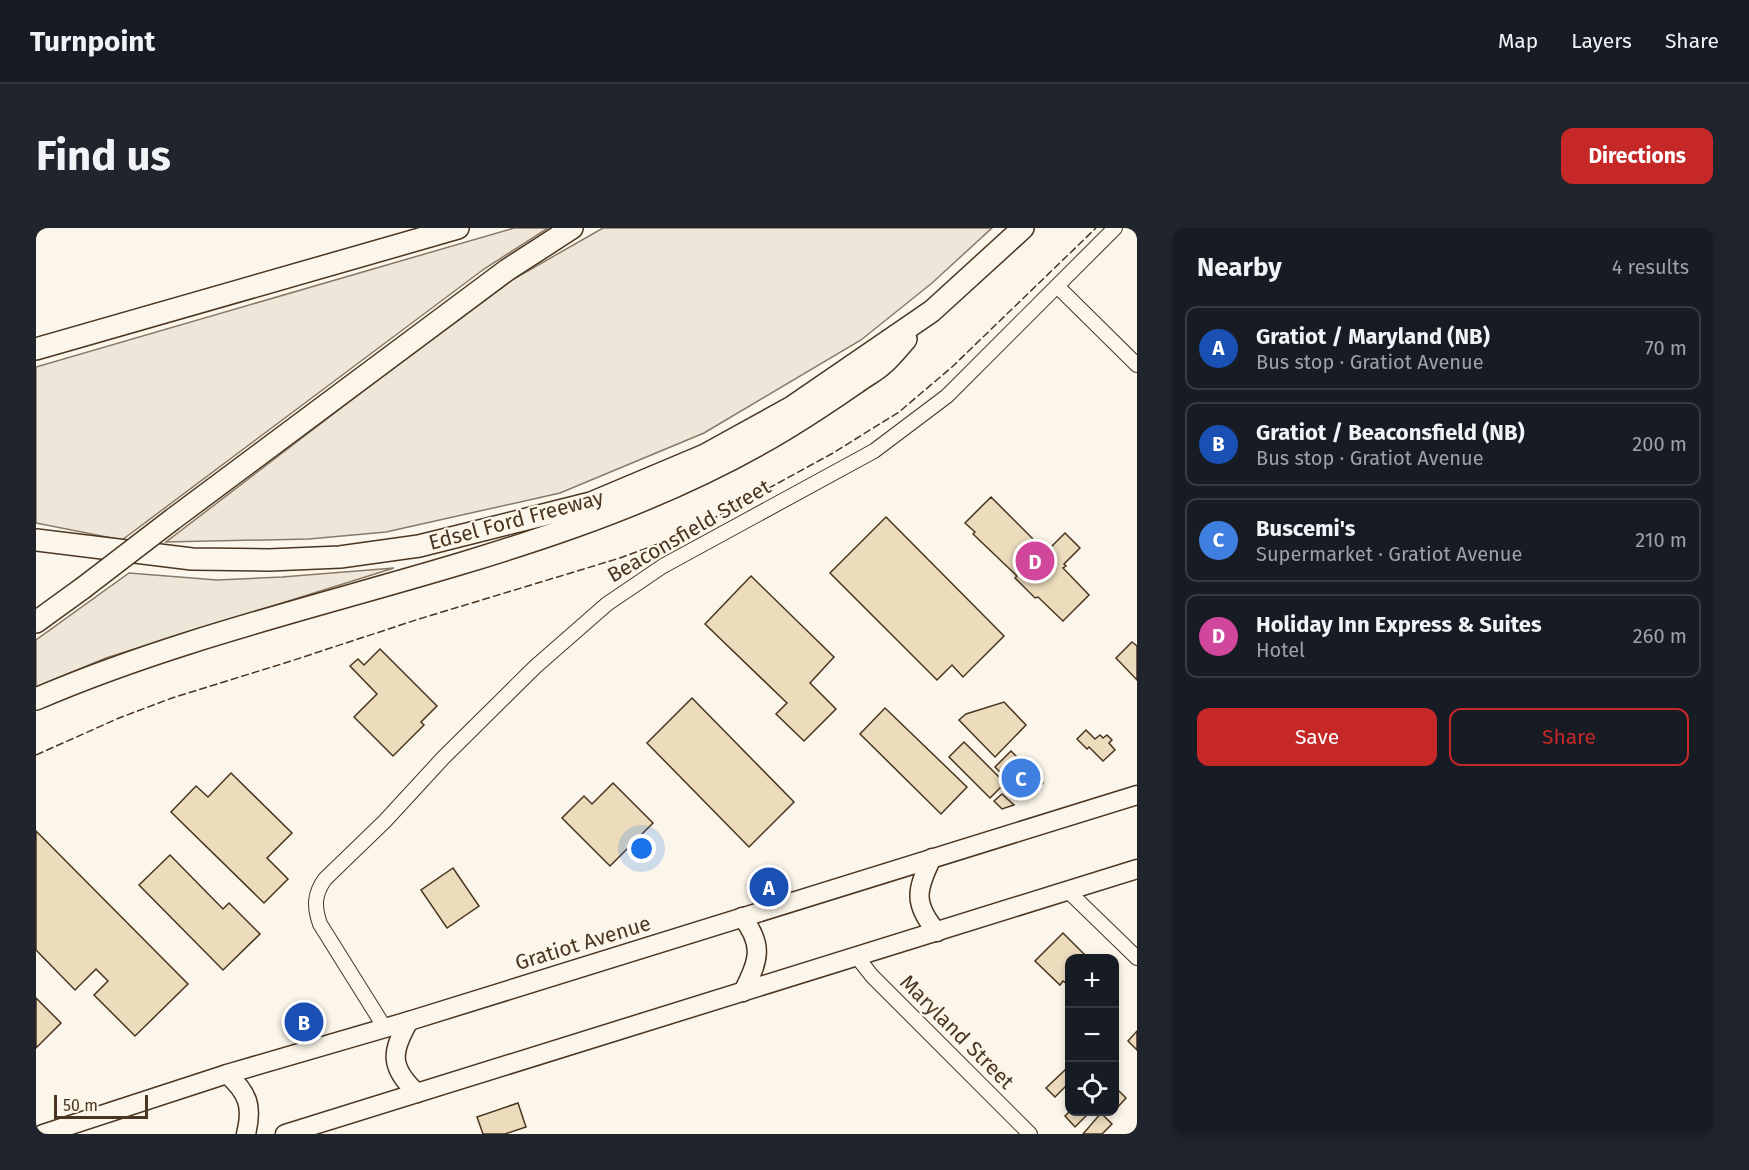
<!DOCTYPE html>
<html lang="en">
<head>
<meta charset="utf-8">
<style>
  :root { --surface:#171b24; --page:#20242c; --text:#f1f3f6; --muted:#9ea1a6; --line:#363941; --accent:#c62828 }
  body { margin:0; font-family:"Fira Sans",sans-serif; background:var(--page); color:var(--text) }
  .controls { position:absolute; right:18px; bottom:18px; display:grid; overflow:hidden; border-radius:12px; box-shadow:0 3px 9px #0003 }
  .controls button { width:54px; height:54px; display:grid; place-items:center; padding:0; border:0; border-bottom:2px solid var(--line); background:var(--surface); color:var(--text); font:30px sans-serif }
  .scale { position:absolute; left:18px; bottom:15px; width:94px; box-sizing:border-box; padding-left:6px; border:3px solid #4a3520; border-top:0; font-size:16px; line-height:21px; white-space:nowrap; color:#4a3520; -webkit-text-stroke:4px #fbf6e9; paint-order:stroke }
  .you { position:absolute; left:606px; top:621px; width:21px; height:21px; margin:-15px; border:4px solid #fff; border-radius:50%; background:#1a73e8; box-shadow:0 0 0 9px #1a73e833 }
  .badge { display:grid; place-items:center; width:39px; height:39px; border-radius:50%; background:var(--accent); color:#fff; font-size:20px; font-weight:700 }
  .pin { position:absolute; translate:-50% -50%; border:3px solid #fff; box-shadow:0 2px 6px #0006 }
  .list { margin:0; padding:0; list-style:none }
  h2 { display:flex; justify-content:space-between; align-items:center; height:78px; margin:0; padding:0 24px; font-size:26px }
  h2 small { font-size:20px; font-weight:400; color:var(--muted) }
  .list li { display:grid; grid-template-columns:39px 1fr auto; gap:18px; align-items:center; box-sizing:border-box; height:84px; margin:0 12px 12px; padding:0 12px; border:2px solid var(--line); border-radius:12px }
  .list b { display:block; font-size:22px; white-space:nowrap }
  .list p { margin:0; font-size:20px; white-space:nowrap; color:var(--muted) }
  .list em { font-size:20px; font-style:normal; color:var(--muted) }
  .actions { display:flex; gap:12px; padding:18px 24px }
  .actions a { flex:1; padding:14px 0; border:2px solid var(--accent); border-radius:12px; text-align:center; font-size:21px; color:var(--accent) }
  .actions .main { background:var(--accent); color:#fff }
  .icon { flex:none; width:33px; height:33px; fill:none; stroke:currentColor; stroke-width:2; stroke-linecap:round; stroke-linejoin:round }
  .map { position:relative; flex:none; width:1101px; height:906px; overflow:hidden; border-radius:12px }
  header { display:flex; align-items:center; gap:36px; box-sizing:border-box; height:84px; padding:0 30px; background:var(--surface); border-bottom:2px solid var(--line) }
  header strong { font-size:28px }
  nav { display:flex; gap:33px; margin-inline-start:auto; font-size:21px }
  .intro { display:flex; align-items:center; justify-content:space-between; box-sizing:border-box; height:144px; padding:0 36px }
  h1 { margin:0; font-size:42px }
  .button { padding:15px 27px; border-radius:12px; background:var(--accent); color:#fff; font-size:21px; font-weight:700 }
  main { display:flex; gap:36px; padding:0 36px }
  aside { flex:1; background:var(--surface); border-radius:12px; box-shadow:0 3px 9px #0003 }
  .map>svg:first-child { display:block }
  .green { fill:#ede6d9; stroke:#887966; stroke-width:1.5 }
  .building { fill:#ecdcbc; stroke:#4a3520; stroke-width:1.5 }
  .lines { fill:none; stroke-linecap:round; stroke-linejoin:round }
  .minor-casing { stroke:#4a3520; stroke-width:16 }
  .major-casing { stroke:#4a3520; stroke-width:21 }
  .highway-casing { stroke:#4a3520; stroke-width:24 }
  .minor { stroke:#fbf6e9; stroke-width:14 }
  .major { stroke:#fbf6e9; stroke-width:18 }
  .highway { stroke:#fbf6e9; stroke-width:21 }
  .highway-bridge-casing { stroke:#4a3520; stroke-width:24; stroke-linecap:butt }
  .highway-bridge { stroke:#fbf6e9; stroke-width:21 }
  .fence { stroke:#4a3520; stroke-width:1.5; stroke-dasharray:8 3; stroke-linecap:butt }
  .labels { text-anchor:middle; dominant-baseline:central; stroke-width:4.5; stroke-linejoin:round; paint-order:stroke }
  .street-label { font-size:21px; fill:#4a3520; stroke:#fbf6e9 }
</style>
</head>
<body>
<header>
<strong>Turnpoint</strong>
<nav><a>Map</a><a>Layers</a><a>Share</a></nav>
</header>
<div class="intro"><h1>Find us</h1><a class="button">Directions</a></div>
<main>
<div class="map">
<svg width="1101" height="906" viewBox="0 0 1101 906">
  <rect width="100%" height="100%" fill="#fbf6e9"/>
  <!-- green -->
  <g class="green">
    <polygon points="478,0 512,0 448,41 86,312 0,295 0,139"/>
    <polygon points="567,0 956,0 896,55 825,112 668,205 524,265 350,304 273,311 130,314 462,60"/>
    <polygon points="358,340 70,430 0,459 0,412 93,345 181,352 246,349"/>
  </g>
  <!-- building -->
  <g class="building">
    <polygon points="955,269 1008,322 1011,319 1013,321 1029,305 1044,320 1028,336 1030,338 1027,340 1053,367 1027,393 1002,369 999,370 979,350 981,348 937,306 939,304 929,295"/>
    <polygon points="850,289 968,408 927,449 916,437 901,452 794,345"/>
    <polygon points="715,348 798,429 774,455 800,481 768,513 740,486 751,475 669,396"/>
    <polygon points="1096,414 1101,418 1101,452 1080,430"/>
    <polygon points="344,421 401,478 385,494 388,497 357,528 318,489 341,466 314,438 322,431 328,437"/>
    <polygon points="656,470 758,574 713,619 611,515"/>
    <polygon points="968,474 990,497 959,529 923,492 930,486"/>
    <polygon points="849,480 931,559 905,586 824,506"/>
    <polygon points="1050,502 1059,511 1064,507 1067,510 1071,507 1076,512 1073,515 1079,522 1067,533 1053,519 1051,521 1041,511"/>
    <polygon points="928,514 969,555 954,570 913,529"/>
    <polygon points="975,523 1007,555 991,571 959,539"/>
    <polygon points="195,545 256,605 231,630 252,651 228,675 135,584 160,558 172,569"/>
    <polygon points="577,555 617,595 574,638 526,590 548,568 556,576"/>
    <polygon points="966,566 978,577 966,581 958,573"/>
    <polygon points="0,603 152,756 99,808 58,767 72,753 60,741 39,762 0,722"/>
    <polygon points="134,627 187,681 193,675 224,706 187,742 103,657"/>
    <polygon points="417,640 443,678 411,700 385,662"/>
    <polygon points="1027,705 1051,729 1049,730 1034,730 1034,754 1031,756 1027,753 1024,757 999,733"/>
    <polygon points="0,770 25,795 0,820"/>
    <polygon points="1101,803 1101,822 1092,813"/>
    <polygon points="1029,842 1034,846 1034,854 1019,869 1010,860"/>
    <polygon points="1082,862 1090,870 1081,880 1078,878 1078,866"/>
    <polygon points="482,875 490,899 469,906 447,906 441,889"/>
    <polygon points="1034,883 1053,884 1053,885 1039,899 1029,888"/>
    <polygon points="1065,885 1076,896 1066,906 1047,906"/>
  </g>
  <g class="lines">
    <!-- minor casing -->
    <g class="minor-casing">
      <g id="minor">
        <polyline points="1021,58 1101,137"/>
        <polyline points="1032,663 1101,730"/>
        <polyline points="821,729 836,748 994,906"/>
        <path d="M349,800L284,696C278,679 278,666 289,651L349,593L407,530L499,439L571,376L627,338L838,223L911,168L1079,0"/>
      </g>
    </g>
    <!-- major casing -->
    <g class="major-casing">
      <g id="major">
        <path d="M896,630C880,662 877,676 901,704"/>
        <path d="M706,689C729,718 722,733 707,764"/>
        <path d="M373,793C355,824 353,839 381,865"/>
        <path d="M191,846C212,865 217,878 210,906"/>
        <polyline points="7,906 191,846 373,793 1101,567"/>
        <polyline points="249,906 1101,641"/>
      </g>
    </g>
    <!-- highway casing -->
    <g class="highway-casing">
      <g id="highway">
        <polyline points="0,121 422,0"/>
        <polyline points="137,291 471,42 536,0"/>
        <polyline points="0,312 156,331 233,332 304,329 383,318 555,275 669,227 756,179 896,83 987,0"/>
        <polyline points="0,394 47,360"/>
        <path d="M0,471C244,366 519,340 748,202C773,187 797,171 820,155C829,148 840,143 848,135C856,128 863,119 870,111"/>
      </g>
    </g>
    <!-- minor -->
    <use href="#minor" class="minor"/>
    <!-- major -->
    <use href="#major" class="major"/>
    <!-- highway -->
    <use href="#highway" class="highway"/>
    <!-- highway-bridge casing -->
    <g class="highway-bridge-casing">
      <polyline id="highway-bridge" points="47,360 137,291"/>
    </g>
    <!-- highway-bridge -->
    <use href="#highway-bridge" class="highway-bridge"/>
    <!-- fence -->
    <polyline class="fence" points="0,527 83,490 136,470 252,434 383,391 584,330 651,305 797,225 863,184 916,139 1060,0"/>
  </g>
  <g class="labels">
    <!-- street labels -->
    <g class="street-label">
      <text transform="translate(480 292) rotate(-15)">Edsel Ford Freeway</text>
      <text transform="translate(653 303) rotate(-30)">Beaconsfield Street</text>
      <text transform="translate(547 715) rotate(-17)">Gratiot Avenue</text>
      <text transform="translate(921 804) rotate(45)">Maryland Street</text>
    </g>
  </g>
</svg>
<div class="controls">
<button>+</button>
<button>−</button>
<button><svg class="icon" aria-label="locate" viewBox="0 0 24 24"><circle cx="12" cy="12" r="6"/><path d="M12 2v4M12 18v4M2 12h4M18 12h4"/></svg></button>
</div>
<div class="scale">50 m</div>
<div class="you"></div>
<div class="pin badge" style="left:733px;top:659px;background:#1a4fb4">A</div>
<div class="pin badge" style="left:268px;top:794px;background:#1a4fb4">B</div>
<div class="pin badge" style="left:985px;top:550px;background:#3f7fe0">C</div>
<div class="pin badge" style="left:999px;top:333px;background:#d1479c">D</div>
</div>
<aside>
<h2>Nearby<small>4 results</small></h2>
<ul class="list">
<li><span class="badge" style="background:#1a4fb4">A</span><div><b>Gratiot / Maryland (NB)</b><p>Bus stop · Gratiot Avenue</p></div><em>70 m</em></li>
<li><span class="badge" style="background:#1a4fb4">B</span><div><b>Gratiot / Beaconsfield (NB)</b><p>Bus stop · Gratiot Avenue</p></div><em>200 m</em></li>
<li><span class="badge" style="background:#3f7fe0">C</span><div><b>Buscemi's</b><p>Supermarket · Gratiot Avenue</p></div><em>210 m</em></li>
<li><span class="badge" style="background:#d1479c">D</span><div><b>Holiday Inn Express &amp; Suites</b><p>Hotel</p></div><em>260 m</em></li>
</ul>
<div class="actions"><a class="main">Save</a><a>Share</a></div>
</aside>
</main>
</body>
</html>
